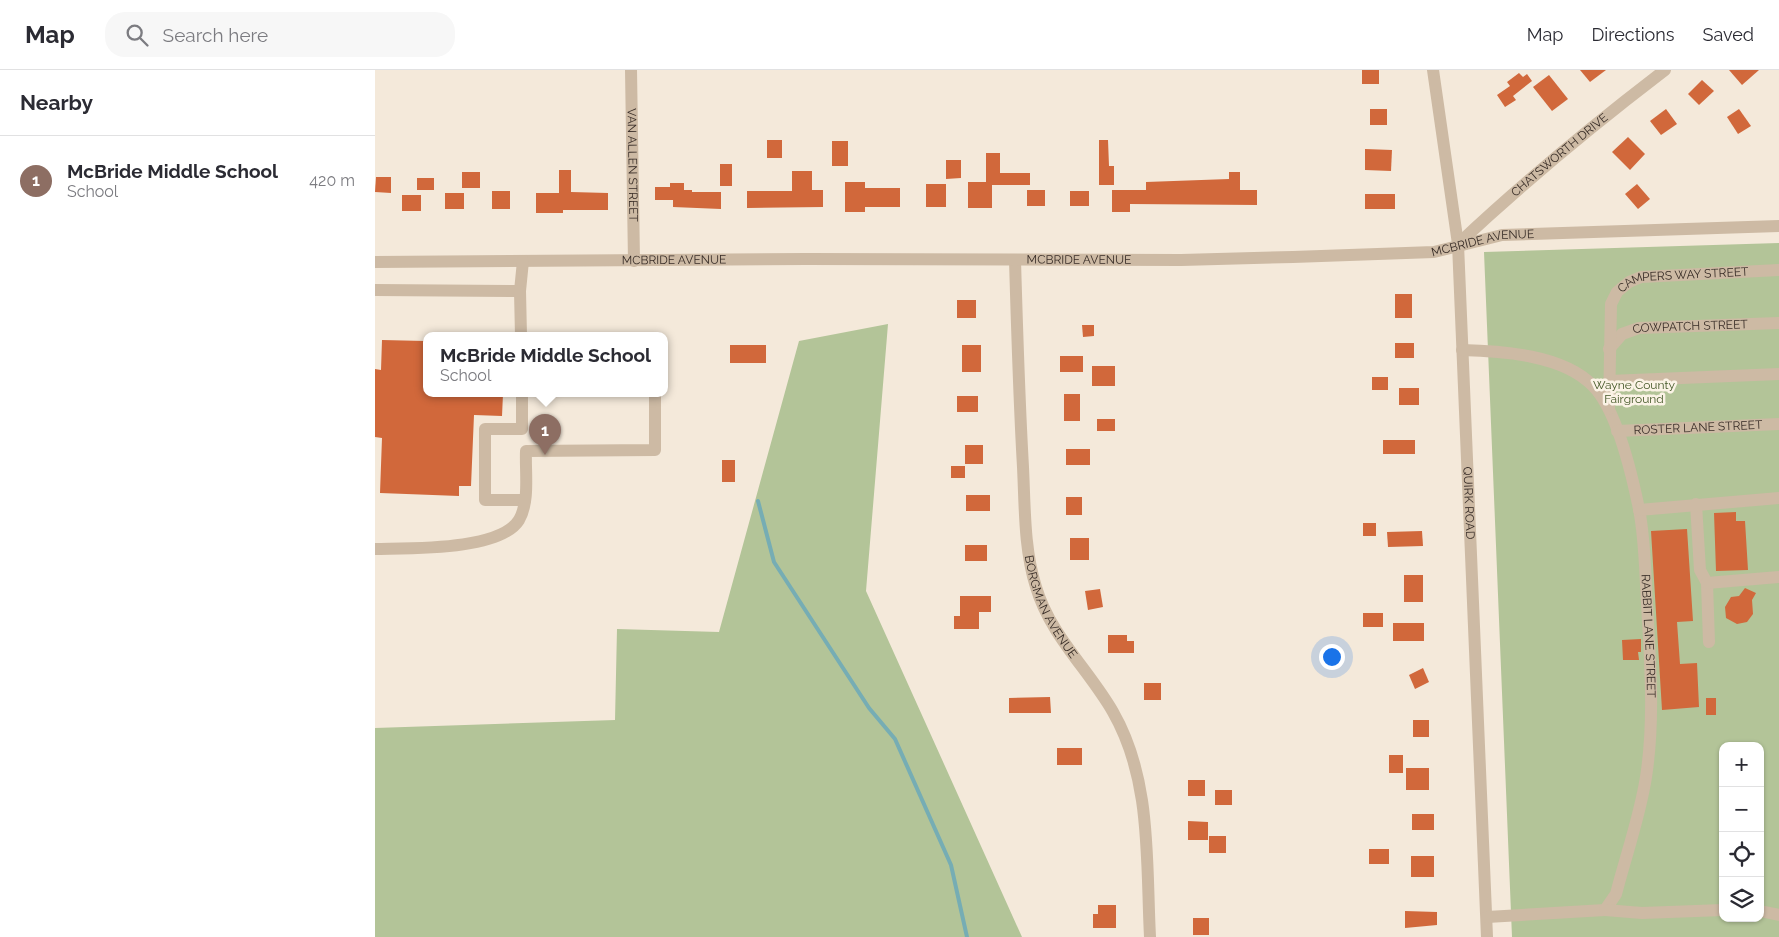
<!DOCTYPE html>
<html lang="en">
<head>
<meta charset="utf-8">
<style>
  :root { --surface:#fff; --page:#f7f7f7; --text:#2b2b33; --muted:#7c7c81; --line:#e1e1e2; --accent:#18545d }
  body { margin:0; font-family:Raleway,sans-serif; background:var(--page); color:var(--text) }
  .controls { position:absolute; right:15px; bottom:15px; display:grid; overflow:hidden; border-radius:10px; box-shadow:0 1px 4px #0004 }
  .controls button { width:45px; height:45px; display:grid; place-items:center; padding:0; border:0; border-bottom:1px solid var(--line); background:var(--surface); color:var(--text); font:25px sans-serif }
  .you { position:absolute; left:956px; top:586px; width:18px; height:18px; margin:-12px; border:4px solid #fff; border-radius:50%; background:#1a73e8; box-shadow:0 0 0 8px #1a73e833 }
  .badge { display:grid; place-items:center; width:32px; height:32px; border-radius:50%; background:var(--accent); color:#fff; font-size:16px; font-weight:700 }
  .pin { position:absolute; translate:-50% -41px; filter:drop-shadow(0 1px 2px #0008) }
  .pin::after { content:''; position:absolute; top:26px; width:18px; height:15px; background:inherit; clip-path:polygon(0 0,100% 0,50% 100%) }
  .popup { position:absolute; left:48px; top:262px; width:245px; height:65px; box-sizing:border-box; display:grid; place-content:center; border-radius:10px; background:var(--surface); filter:drop-shadow(0 1px 4px #0005); font-size:16px; white-space:nowrap; color:var(--muted) }
  .popup b { font-size:19px; color:var(--text) }
  .popup::after { content:''; position:absolute; left:50%; top:100%; margin-left:-10px; border:10px solid transparent; border-top-color:var(--surface) }
  .list { margin:0; padding:0; list-style:none }
  h2 { display:flex; justify-content:space-between; align-items:center; height:65px; margin:0; padding:0 20px; font-size:21px }
  h2 small { font-size:16px; font-weight:400; color:var(--muted) }
  .list li { display:grid; grid-template-columns:32px 1fr auto; gap:15px; align-items:center; box-sizing:border-box; height:90px; padding:0 20px; border-top:1px solid var(--line) }
  .list b { display:block; font-size:19px; white-space:nowrap }
  .list p { margin:0; font-size:16px; white-space:nowrap; color:var(--muted) }
  .list em { font-size:16px; font-style:normal; color:var(--muted) }
  .icon { flex:none; width:28px; height:28px; fill:none; stroke:currentColor; stroke-width:2; stroke-linecap:round; stroke-linejoin:round }
  .map { position:relative; flex:none; width:1404px; height:867px; overflow:hidden }
  header { display:flex; align-items:center; gap:30px; box-sizing:border-box; height:70px; padding:0 25px; background:var(--surface); border-bottom:1px solid var(--line) }
  header strong { font-size:24px }
  nav { display:flex; gap:28px; margin-inline-start:auto; font-size:18px }
  .search { width:350px; height:45px; background:var(--page); display:flex; align-items:center; gap:12px; box-sizing:border-box; padding:0 18px; border-radius:20px; color:var(--muted); font-size:19px }
  main { display:flex }
  aside { flex:1; background:var(--surface) }
  .map>svg:first-child { display:block }
  .green { fill:#b3c498; fill-rule:evenodd }
  .lines { fill:none; stroke-linecap:round; stroke-linejoin:round }
  .stream { stroke:#76adb4; stroke-width:4 }
  .building { fill:#d1683b }
  .minor { stroke:#cdbaa4; stroke-width:12 }
  .labels { text-anchor:middle; dominant-baseline:central; stroke-width:5; stroke-linejoin:round; paint-order:stroke }
  .street-label { font-size:12px; fill:#382d27; stroke:#fbf3e6 }
  .park-label { font-size:12px; fill:#445828; stroke:#fbf3e6 }
</style>
</head>
<body>
<header>
<strong>Map</strong>
<div class="search"><svg class="icon" aria-label="search" viewBox="0 0 24 24"><circle cx="10" cy="10" r="6"/><path d="M15 15l6 6"/></svg>Search here</div>
<nav><a>Map</a><a>Directions</a><a>Saved</a></nav>
</header>
<main>
<aside>
<h2>Nearby<small></small></h2>
<ul class="list">
<li><span class="badge" style="background:#8d6e63">1</span><div><b>McBride Middle School</b><p>School</p></div><em>420 m</em></li>
</ul>
</aside>
<div class="map">
<svg width="1404" height="867" viewBox="0 0 1404 867">
  <rect width="100%" height="100%" fill="#f4e9da"/>
  <!-- green -->
  <g class="green">
    <path d="M1404,173V867H1137L1109,182ZM1348,676H1385V848H1348Z"/>
    <polygon points="513,254 491,521 647,867 0,867 0,658 240,650 242,559 344,562 424,271"/>
  </g>
  <g class="lines">
    <!-- stream -->
    <polyline class="stream" points="383,431 399,492 494,638 520,669 576,795 592,867"/>
  </g>
  <!-- building -->
  <g class="building">
    <rect x="987" y="0" width="17" height="14"/>
    <polygon points="1205,0 1231,0 1215,12"/>
    <polygon points="1354,0 1384,0 1367,15"/>
    <polygon points="1144,3 1148,7 1152,4 1157,11 1138,26 1141,30 1130,37 1122,25 1135,16 1132,12"/>
    <polygon points="1174,5 1193,29 1177,41 1158,17"/>
    <polygon points="1327,10 1339,21 1324,35 1313,24"/>
    <rect x="995" y="39" width="17" height="16"/>
    <polygon points="1291,39 1302,54 1286,65 1275,51"/>
    <polygon points="1364,39 1376,56 1363,64 1352,47"/>
    <polygon points="1253,67 1270,84 1255,100 1237,82"/>
    <rect x="392" y="70" width="15" height="18"/>
    <polygon points="724,70 733,70 734,96 739,96 739,115 724,115"/>
    <rect x="457" y="71" width="16" height="25"/>
    <polygon points="990,79 1017,80 1016,101 990,100"/>
    <polygon points="611,83 625,83 625,103 655,103 655,115 617,115 617,138 593,138 593,112 611,112"/>
    <polygon points="571,90 586,90 586,108 571,109"/>
    <rect x="345" y="94" width="12" height="22"/>
    <polygon points="184,100 196,100 196,122 233,123 233,140 188,140 188,143 161,143 161,123 184,123"/>
    <polygon points="417,101 437,101 437,120 448,120 448,137 372,138 372,121 417,121"/>
    <rect x="87" y="102" width="18" height="16"/>
    <polygon points="854,102 865,102 865,120 882,120 882,135 755,134 755,142 737,142 737,120 771,120 771,112 854,109"/>
    <polygon points="1,107 16,107 16,123 0,122"/>
    <rect x="42" y="108" width="17" height="12"/>
    <polygon points="470,112 490,112 490,118 525,118 525,137 490,137 490,142 470,142"/>
    <polygon points="295,113 309,113 309,120 317,120 317,122 346,122 346,139 298,137 298,130 280,130 280,117 295,117"/>
    <rect x="551" y="114" width="20" height="23"/>
    <polygon points="1262,114 1275,129 1263,139 1250,124"/>
    <rect x="652" y="120" width="18" height="16"/>
    <rect x="117" y="121" width="18" height="18"/>
    <rect x="695" y="121" width="19" height="15"/>
    <rect x="70" y="123" width="19" height="16"/>
    <rect x="990" y="124" width="30" height="15"/>
    <rect x="27" y="125" width="19" height="16"/>
    <rect x="1020" y="224" width="17" height="24"/>
    <rect x="582" y="230" width="19" height="18"/>
    <polygon points="707,255 719,255 719,266 708,267"/>
    <polygon points="7,270 50,271 51,324 128,324 127,346 99,345 96,416 84,416 84,426 5,423 7,368 0,367 0,299 6,300"/>
    <rect x="1020" y="273" width="19" height="15"/>
    <rect x="355" y="275" width="36" height="18"/>
    <rect x="587" y="275" width="19" height="27"/>
    <rect x="685" y="286" width="23" height="16"/>
    <rect x="717" y="296" width="23" height="20"/>
    <rect x="997" y="307" width="16" height="13"/>
    <rect x="1024" y="318" width="20" height="17"/>
    <rect x="689" y="324" width="16" height="27"/>
    <rect x="582" y="326" width="21" height="16"/>
    <rect x="722" y="349" width="18" height="12"/>
    <rect x="1008" y="370" width="32" height="14"/>
    <rect x="590" y="375" width="18" height="19"/>
    <rect x="691" y="379" width="24" height="16"/>
    <rect x="347" y="390" width="13" height="22"/>
    <rect x="576" y="396" width="14" height="12"/>
    <rect x="591" y="425" width="24" height="16"/>
    <rect x="691" y="427" width="16" height="18"/>
    <polygon points="1361,442 1361,451 1370,451 1373,500 1341,501 1339,443"/>
    <rect x="988" y="453" width="13" height="13"/>
    <polygon points="1312,459 1318,551 1302,552 1305,594 1322,593 1324,637 1287,640 1276,461"/>
    <polygon points="1047,461 1048,476 1013,477 1012,462"/>
    <rect x="695" y="468" width="19" height="22"/>
    <rect x="590" y="475" width="22" height="16"/>
    <rect x="1029" y="505" width="19" height="27"/>
    <polygon points="1370,518 1381,523 1377,530 1378,544 1372,552 1362,554 1351,548 1350,537 1356,527 1364,526"/>
    <polygon points="725,519 728,537 713,540 710,521"/>
    <polygon points="585,526 616,526 616,542 604,542 604,559 579,559 579,546 585,546"/>
    <rect x="988" y="543" width="20" height="14"/>
    <rect x="1018" y="553" width="31" height="18"/>
    <polygon points="733,565 752,565 752,571 759,571 759,583 733,583"/>
    <polygon points="1266,569 1266,582 1263,582 1264,590 1248,590 1247,570"/>
    <polygon points="1048,598 1054,612 1040,619 1034,605"/>
    <rect x="769" y="613" width="17" height="17"/>
    <polygon points="675,627 676,643 634,643 634,628"/>
    <rect x="1331" y="628" width="10" height="17"/>
    <rect x="1038" y="650" width="16" height="17"/>
    <rect x="682" y="678" width="25" height="17"/>
    <rect x="1014" y="685" width="14" height="18"/>
    <rect x="1031" y="698" width="23" height="22"/>
    <rect x="813" y="710" width="17" height="16"/>
    <rect x="840" y="720" width="17" height="15"/>
    <rect x="1037" y="744" width="22" height="16"/>
    <polygon points="813,751 833,752 833,770 813,770"/>
    <rect x="834" y="766" width="17" height="17"/>
    <rect x="994" y="779" width="20" height="15"/>
    <rect x="1036" y="786" width="23" height="21"/>
    <polygon points="723,835 741,835 741,858 718,858 718,844 723,844"/>
    <polygon points="1030,841 1062,842 1062,855 1030,858"/>
    <rect x="818" y="848" width="16" height="17"/>
  </g>
  <g class="lines">
    <!-- minor -->
    <g class="minor">
      <path id="s1" d="M256,0L259,191"/>
      <path id="s2" d="M1058,0L1083,174L1112,867"/>
      <path id="s3" d="M1083,174C1149,112 1218,55 1290,0"/>
      <path id="s4" d="M640,190C642,259 644,328 648,397C650,438 649,479 661,517C675,565 714,600 738,642C777,710 771,791 775,867"/>
      <path id="s5" d="M0,192L431,189L806,190L918,187L1059,182L1127,165L1404,156"/>
      <polyline points="0,220 145,221 148,191"/>
      <polyline points="145,221 146,266"/>
      <path id="s6" d="M1234,279L1247,264L1264,258L1404,253"/>
      <path id="s7" d="M1087,280C1127,281 1189,285 1218,316C1242,340 1257,405 1264,439C1270,469 1270,502 1272,533C1275,591 1280,649 1271,707C1265,746 1251,785 1241,824L1230,840L1112,847"/>
      <polyline points="1234,311 1404,304"/>
      <polyline points="147,324 147,359 110,359 110,430 150,430"/>
      <path id="s8" d="M1234,339L1236,234L1242,222L1254,212L1266,207L1404,200"/>
      <path id="s9" d="M1242,361L1404,354"/>
      <polyline points="1321,434 1325,500 1332,513 1334,572"/>
      <polyline points="1264,440 1404,428"/>
      <path d="M0,479C34,478 125,481 144,450C155,431 150,402 151,381L280,380V324"/>
      <polyline points="1332,513 1404,507"/>
      <polyline points="1230,840 1267,843 1348,840"/>
      <polyline points="1385,841 1404,845"/>
    </g>
  </g>
  <g class="labels">
    <!-- street labels -->
    <g class="street-label">
      <text stroke="none"><textPath href="#s3" startOffset="135">CHATSWORTH DRIVE</textPath></text>
      <text stroke="none"><textPath href="#s1" startOffset="95">VAN ALLEN STREET</textPath></text>
      <text stroke="none"><textPath href="#s5" startOffset="1109">MCBRIDE AVENUE</textPath></text>
      <text stroke="none"><textPath href="#s5" startOffset="299">MCBRIDE AVENUE</textPath></text>
      <text stroke="none"><textPath href="#s5" startOffset="704">MCBRIDE AVENUE</textPath></text>
      <text stroke="none"><textPath href="#s8" startOffset="188">CAMPERS WAY STREET</textPath></text>
      <text stroke="none"><textPath href="#s6" startOffset="89">COWPATCH STREET</textPath></text>
      <text stroke="none"><textPath href="#s9" startOffset="81">ROSTER LANE STREET</textPath></text>
      <text stroke="none"><textPath href="#s2" startOffset="435">QUIRK ROAD</textPath></text>
      <text stroke="none"><textPath href="#s4" startOffset="352">BORGMAN AVENUE</textPath></text>
      <text stroke="none"><textPath href="#s7" startOffset="399">RABBIT LANE STREET</textPath></text>
    </g>
    <!-- park labels -->
    <g class="park-label">
      <text x="1259" y="315">Wayne County<tspan x="1259" dy="14">Fairground</tspan></text>
    </g>
  </g>
</svg>
<div class="controls">
<button>+</button>
<button>−</button>
<button><svg class="icon" aria-label="locate" viewBox="0 0 24 24"><circle cx="12" cy="12" r="6"/><path d="M12 2v4M12 18v4M2 12h4M18 12h4"/></svg></button>
<button><svg class="icon" aria-label="layers" viewBox="0 0 24 24"><path d="M12 4l9 5-9 5-9-5zM3 14l9 5 9-5"/></svg></button>
</div>
<div class="you"></div>
<div class="pin badge" style="left:170px;top:385px;background:#8d6e63">1</div>
<div class="popup"><b>McBride Middle School</b>School</div>
</div>
</main>
</body>
</html>
